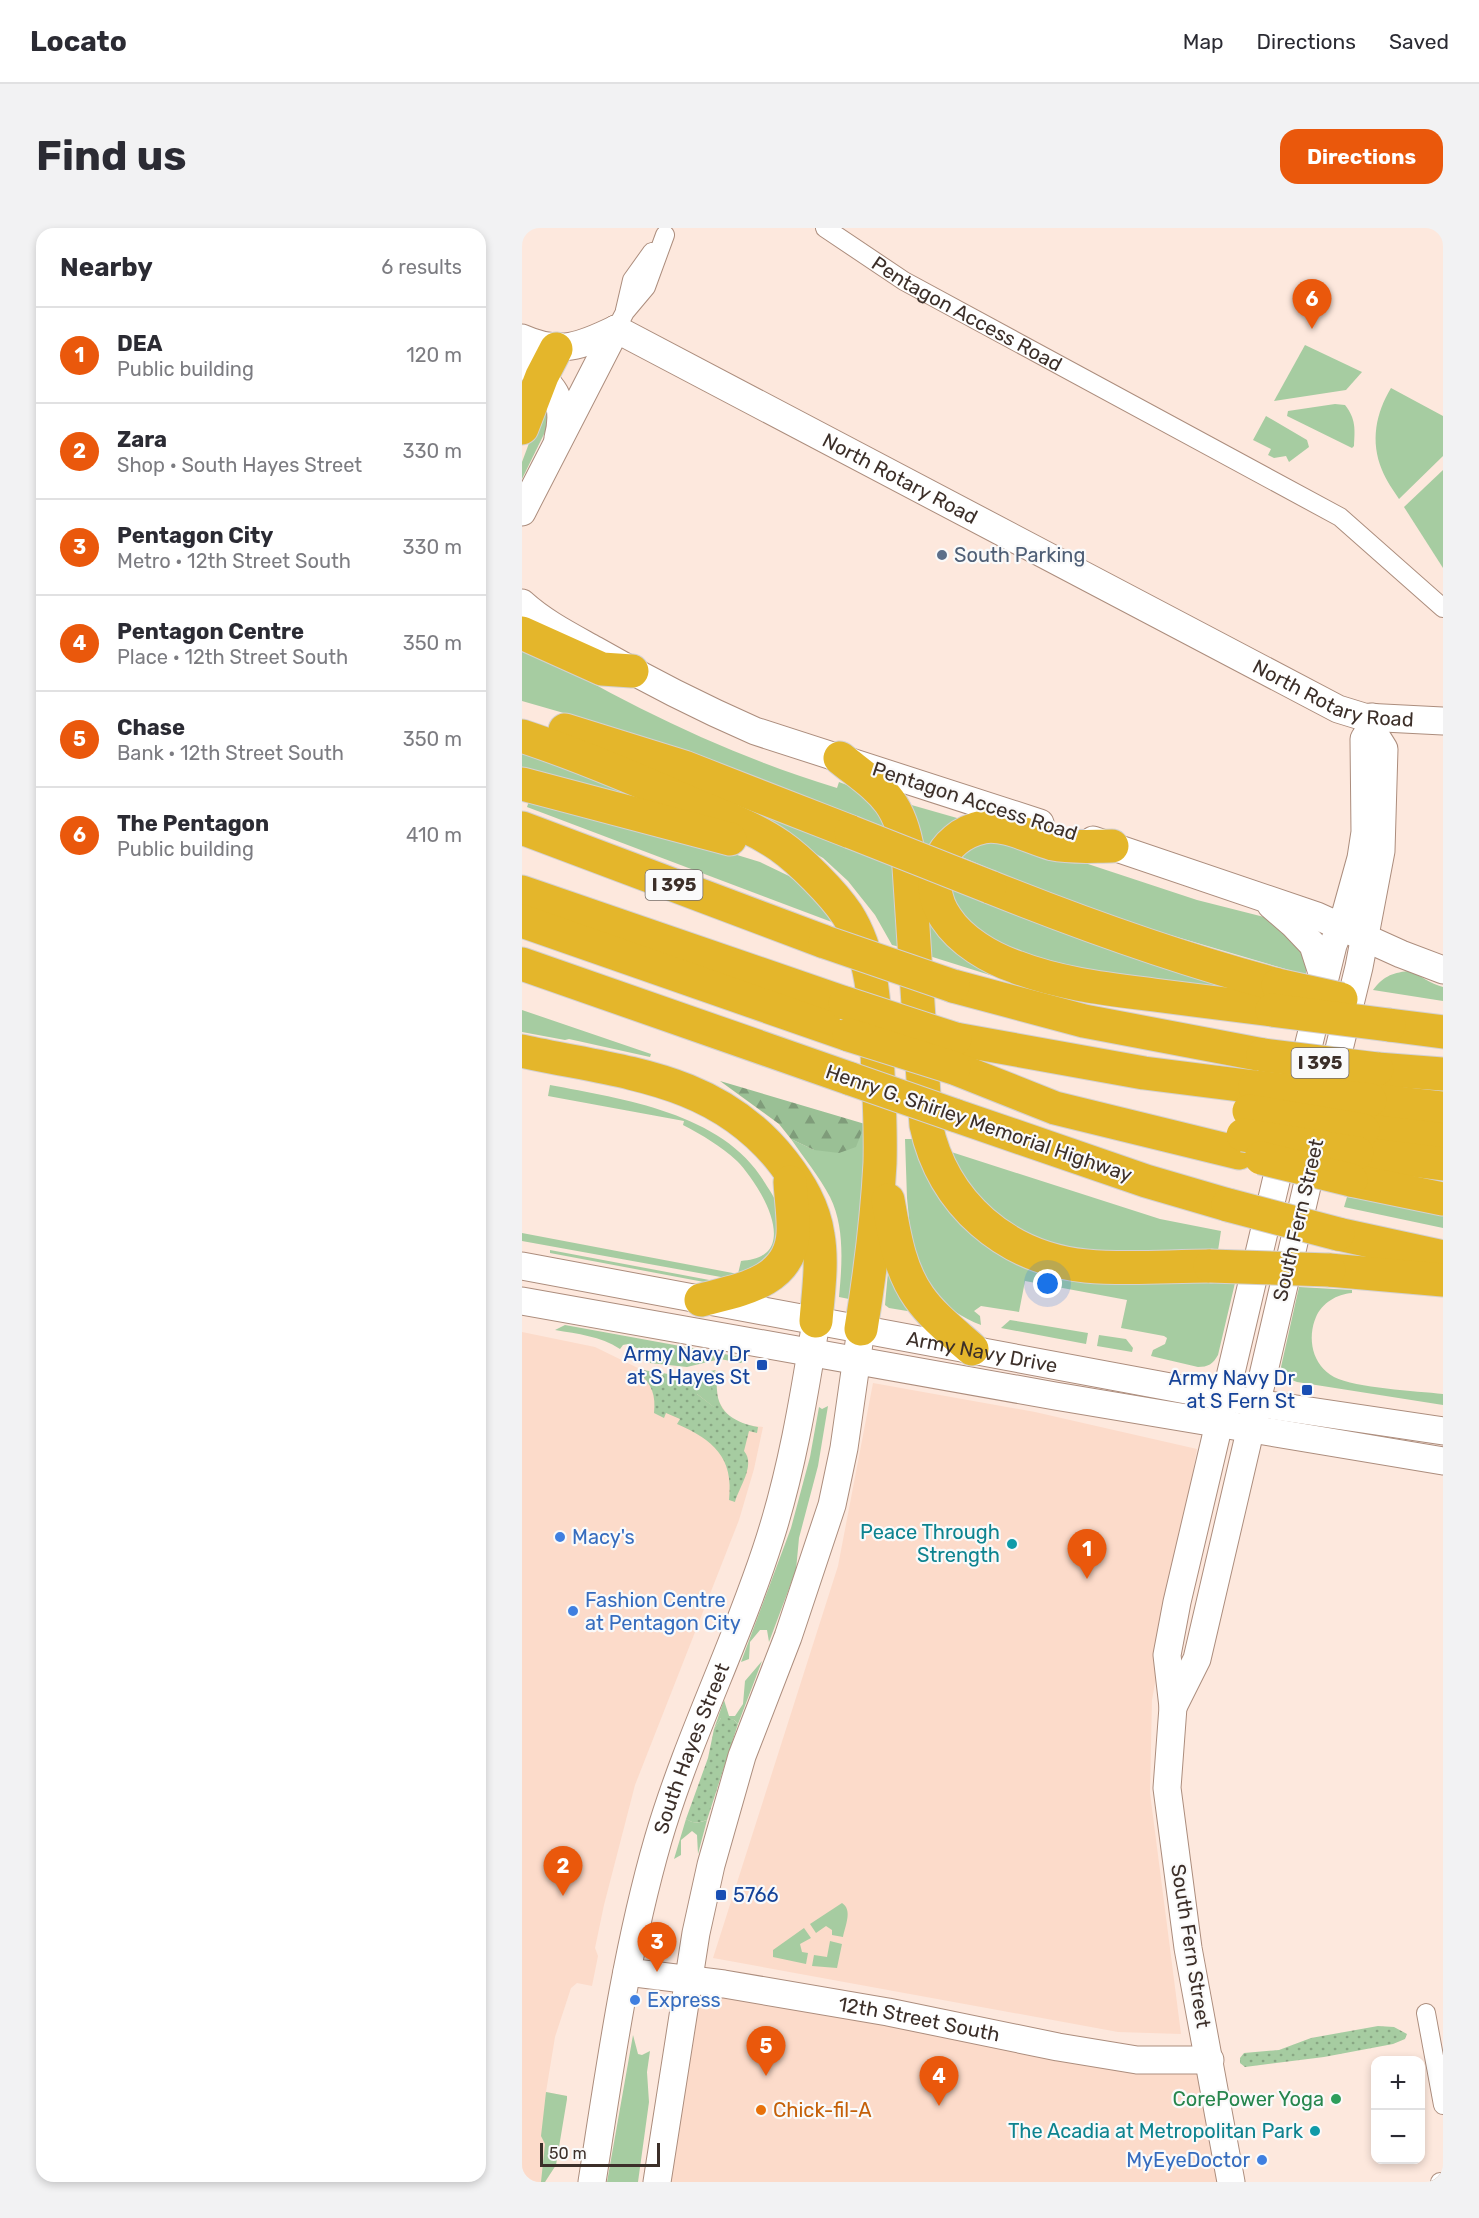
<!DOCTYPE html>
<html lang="en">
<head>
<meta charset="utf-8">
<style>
  :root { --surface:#fff; --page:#f2f2f3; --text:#2b2b33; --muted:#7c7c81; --line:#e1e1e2; --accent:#ea580c }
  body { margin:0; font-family:Rubik,sans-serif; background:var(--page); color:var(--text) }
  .controls { position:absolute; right:18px; bottom:18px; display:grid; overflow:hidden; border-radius:12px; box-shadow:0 3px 9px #0003 }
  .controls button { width:54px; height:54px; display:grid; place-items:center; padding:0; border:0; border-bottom:2px solid var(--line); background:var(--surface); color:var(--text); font:30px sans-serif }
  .scale { position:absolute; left:18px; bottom:15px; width:120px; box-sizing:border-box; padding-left:6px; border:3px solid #3c2f29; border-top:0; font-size:16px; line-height:21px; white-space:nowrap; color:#3c2f29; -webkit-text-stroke:4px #fafafa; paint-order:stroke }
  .you { position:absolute; left:526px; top:1056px; width:21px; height:21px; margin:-15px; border:4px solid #fff; border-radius:50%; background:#1a73e8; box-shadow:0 0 0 9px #1a73e833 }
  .badge { display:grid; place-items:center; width:39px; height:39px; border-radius:50%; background:var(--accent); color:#fff; font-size:20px; font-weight:700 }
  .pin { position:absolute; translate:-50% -50px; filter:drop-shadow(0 2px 3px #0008) }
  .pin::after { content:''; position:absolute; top:32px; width:21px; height:18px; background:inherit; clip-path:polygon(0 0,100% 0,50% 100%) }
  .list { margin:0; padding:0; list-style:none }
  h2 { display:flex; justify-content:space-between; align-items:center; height:78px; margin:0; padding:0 24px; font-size:26px }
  h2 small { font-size:20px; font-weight:400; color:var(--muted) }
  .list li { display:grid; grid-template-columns:39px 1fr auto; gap:18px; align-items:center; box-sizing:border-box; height:96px; padding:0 24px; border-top:2px solid var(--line) }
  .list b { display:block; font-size:22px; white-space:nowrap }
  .list p { margin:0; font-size:20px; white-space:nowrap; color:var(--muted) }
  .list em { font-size:20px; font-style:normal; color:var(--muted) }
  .map { position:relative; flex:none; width:921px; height:1954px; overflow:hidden; border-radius:18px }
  header { display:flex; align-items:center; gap:36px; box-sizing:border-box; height:84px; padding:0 30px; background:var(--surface); border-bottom:2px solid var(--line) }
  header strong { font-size:28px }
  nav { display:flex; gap:33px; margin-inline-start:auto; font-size:21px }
  .intro { display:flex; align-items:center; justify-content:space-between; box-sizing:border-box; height:144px; padding:0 36px }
  h1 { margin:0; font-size:42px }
  .button { padding:15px 27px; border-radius:18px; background:var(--accent); color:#fff; font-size:21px; font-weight:700 }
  main { display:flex; gap:36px; padding:0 36px }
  aside { flex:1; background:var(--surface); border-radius:18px; box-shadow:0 3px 9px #0003 }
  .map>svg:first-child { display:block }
  .built { fill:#fcdbca }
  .grass { fill:#a6cca1 }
  .forest { fill:url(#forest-firs) }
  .garden { fill:url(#garden-dots) }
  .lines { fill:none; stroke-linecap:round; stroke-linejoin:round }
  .street-casing { stroke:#ac8d7d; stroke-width:20 }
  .secondary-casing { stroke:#ac8d7d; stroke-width:29 }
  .highway-casing { stroke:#d4d1d0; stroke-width:35 }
  .street { stroke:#fff; stroke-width:18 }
  .secondary { stroke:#fff; stroke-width:27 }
  .highway { stroke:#e4b62b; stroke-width:33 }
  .highway-bridge-casing { stroke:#d4d1d0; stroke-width:35; stroke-linecap:butt }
  .highway-bridge { stroke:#e4b62b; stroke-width:33 }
  .service-dot { fill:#5c6f8a; stroke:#fafafa; stroke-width:2 }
  .transit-dot { fill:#1a4fb4; stroke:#fafafa; stroke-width:2 }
  .shop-dot { fill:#3f7fe0; stroke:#fafafa; stroke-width:2 }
  .culture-dot { fill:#0f9aa8; stroke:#fafafa; stroke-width:2 }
  .leisure-dot { fill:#2e9e5b; stroke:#fafafa; stroke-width:2 }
  .food-dot { fill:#e8710a; stroke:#fafafa; stroke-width:2 }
  .labels { text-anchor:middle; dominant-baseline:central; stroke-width:4.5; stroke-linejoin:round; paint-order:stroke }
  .shield { fill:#fafafa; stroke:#756c68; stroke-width:1.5 }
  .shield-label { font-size:18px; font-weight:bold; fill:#3c2f29 }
  .street-label { font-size:20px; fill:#3c2f29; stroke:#fafafa }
  .service-label { font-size:20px; fill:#4e5e75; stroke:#fafafa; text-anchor:start }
  .transit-label { font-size:20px; fill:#164399; stroke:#fafafa; text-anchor:end }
  .culture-label { font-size:20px; fill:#0d838f; stroke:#fafafa; text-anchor:end }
  .shop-label { font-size:20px; fill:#366cbe; stroke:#fafafa; text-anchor:start }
  .leisure-label { font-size:20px; fill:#27864d; stroke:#fafafa; text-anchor:end }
  .food-label { font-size:20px; fill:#c56008; stroke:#fafafa; text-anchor:start }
</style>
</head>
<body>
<header>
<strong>Locato</strong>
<nav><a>Map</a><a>Directions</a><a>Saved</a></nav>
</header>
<div class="intro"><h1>Find us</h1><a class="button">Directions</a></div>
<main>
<aside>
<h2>Nearby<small>6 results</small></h2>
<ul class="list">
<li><span class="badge">1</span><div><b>DEA</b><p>Public building</p></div><em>120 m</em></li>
<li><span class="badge">2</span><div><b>Zara</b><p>Shop · South Hayes Street</p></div><em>330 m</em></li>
<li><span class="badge">3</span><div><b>Pentagon City</b><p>Metro · 12th Street South</p></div><em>330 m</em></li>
<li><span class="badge">4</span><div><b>Pentagon Centre</b><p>Place · 12th Street South</p></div><em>350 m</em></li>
<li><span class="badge">5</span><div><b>Chase</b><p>Bank · 12th Street South</p></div><em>350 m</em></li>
<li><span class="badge">6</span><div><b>The Pentagon</b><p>Public building</p></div><em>410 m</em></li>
</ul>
</aside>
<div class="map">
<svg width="921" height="1954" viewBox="0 0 921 1954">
  <defs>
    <pattern id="forest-firs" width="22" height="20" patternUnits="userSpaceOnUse" patternTransform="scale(1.5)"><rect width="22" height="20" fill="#9ac095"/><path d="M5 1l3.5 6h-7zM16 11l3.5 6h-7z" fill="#7f9c7a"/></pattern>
    <pattern id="garden-dots" width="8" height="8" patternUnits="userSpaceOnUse" patternTransform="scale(1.5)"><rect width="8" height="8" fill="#a6cca1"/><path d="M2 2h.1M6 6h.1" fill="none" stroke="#88a683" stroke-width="1.8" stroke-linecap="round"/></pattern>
  </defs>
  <rect width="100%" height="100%" fill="#fde8dd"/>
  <!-- built -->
  <g class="built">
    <polygon points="0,1104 73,1119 118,1141 132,1146 160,1148 197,1143 194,1159 196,1172 204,1185 213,1193 223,1197 241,1199 232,1241 217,1292 113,1557 82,1677 73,1720 76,1728 70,1758 55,1755 49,1760 33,1809 24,1864 45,1868 45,1871 25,1911 34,1937 23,1954 0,1954"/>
    <polygon points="351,1155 513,1184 675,1221 630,1472 628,1565 659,1806 596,1804 191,1730 316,1338"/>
    <polygon points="166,1751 688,1832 709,1954 135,1954"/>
  </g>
  <!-- grass -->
  <g class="grass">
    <polygon points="783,117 840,144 824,162 752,173"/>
    <path d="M869,160L921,188V228L877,271C871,262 864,252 860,242C848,213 854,185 869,160Z"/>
    <polygon points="22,175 29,183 23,204 0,251 0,234"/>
    <path d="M813,176L823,177C834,191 833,201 832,218L830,220L765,188L766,183Z"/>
    <polygon points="744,188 785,212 787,219 767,234 764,228 752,230 746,227 749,221 731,212"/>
    <polygon points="921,242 921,340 882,279"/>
    <path d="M0,414C99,475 204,526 315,560L317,554L341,563L371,602L160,523L80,496L0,473Z"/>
    <polygon points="0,518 132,575 0,540"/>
    <polygon points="128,541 374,639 382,720 370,717 353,687 326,653 301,630 264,609"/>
    <polygon points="8,570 189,619 238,634 267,648 295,671 315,696 5,579"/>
    <polygon points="386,576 449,594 416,621 392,611"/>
    <polygon points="487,610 675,672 746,690 773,713 784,731 784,747 638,704 470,646 471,642 435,627 444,618"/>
    <polygon points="402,650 474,743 471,748 401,726"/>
    <polygon points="424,658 709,760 708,764 494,731 438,693"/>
    <path d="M886,743C899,747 908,756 921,759V773L851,762C861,749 869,745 886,743Z"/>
    <polygon points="0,782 129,826 128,829 47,811 43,812 0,804"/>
    <path d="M28,857C101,871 202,885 243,955C248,963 256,974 257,984C259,998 256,1015 255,1029L210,1051L0,1013V1005L216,1046L219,1033C229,1032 237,1031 245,1024C267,1002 231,949 215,933C199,918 180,907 161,897L162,893L26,868Z"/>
    <path d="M343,896L346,941L327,1071L317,1069C320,1037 323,999 308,969C297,948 282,930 269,911L292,922Z"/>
    <path d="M383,911H395L458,1011L486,1031L511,1042L713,1055L696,1127C691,1136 686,1139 676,1139L629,1128L631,1122L643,1116L645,1110L642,1108L599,1100L605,1072L503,1053L497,1084L459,1078L452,1083L458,1088L459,1097C440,1090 426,1078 408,1069L385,1002L388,1001L385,970Z"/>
    <polygon points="420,921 638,991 699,1003 695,1029 571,1030 483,1002"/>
    <polygon points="825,969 921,985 921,1000 822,979"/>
    <polygon points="28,1022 198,1054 198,1057 28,1025"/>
    <polygon points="367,1033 391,1084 367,1080 363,1077"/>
    <path d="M777,1059L830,1062V1065C815,1066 800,1075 794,1089C785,1110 790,1137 812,1149C834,1160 894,1163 921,1166V1177L775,1154C766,1151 762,1148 759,1139Z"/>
    <polygon points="488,1092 566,1105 564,1116 479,1100"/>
    <path d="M43,1097L224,1130L219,1135L198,1131L165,1139L128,1135L127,1126L106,1116L101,1117L98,1121C78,1108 56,1106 33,1102Z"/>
    <polygon points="577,1107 604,1111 611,1120 610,1124 575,1118"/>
    <polygon points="194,1142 191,1145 193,1180 175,1166 171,1153 160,1148"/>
    <polygon points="306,1178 296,1238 277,1310 274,1342 247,1414 245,1402 238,1402 228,1414 227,1431 219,1434 269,1300 288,1229 297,1179 300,1181"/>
    <polygon points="240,1433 216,1496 212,1492 199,1490 192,1501 202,1472 207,1488 213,1488 221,1476 223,1453"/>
    <path d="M164,1591C172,1596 177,1595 185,1592L176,1626L175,1607L170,1603L159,1612V1627L152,1631Z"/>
    <path d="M320,1675C331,1682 323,1698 321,1709L310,1707V1702L304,1698L294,1705L288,1696Z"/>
    <polygon points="282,1700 289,1710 278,1716 280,1724 286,1725 284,1736 251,1729 251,1722"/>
    <polygon points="308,1713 320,1716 315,1740 290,1738 292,1727 305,1729"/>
    <polygon points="111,1807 116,1826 120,1827 128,1823 125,1844 127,1874 116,1954 85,1954"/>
    <polygon points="24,1864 45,1868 45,1871 34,1937 23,1954 19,1954 23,1916 19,1908"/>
  </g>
  <!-- forest -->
  <polygon class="forest" points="198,853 343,896 334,919 317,925 292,922 269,911 257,896"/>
  <!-- garden -->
  <g class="garden">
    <path d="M118,1141C131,1145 162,1146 170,1153C175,1156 175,1160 175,1166L192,1179L189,1158L191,1145L197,1143C197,1150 194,1155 195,1162C196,1186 215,1195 236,1199L235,1205L227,1203L222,1223C234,1237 217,1259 213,1274L207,1272C212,1229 191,1212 155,1196L158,1191L144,1185L142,1190L132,1185C134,1168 130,1156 117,1145Z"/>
    <path d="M203,1489L212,1492L216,1496L185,1592C176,1595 172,1596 164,1591L186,1530L192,1501L199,1490Z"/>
    <polygon points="856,1798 872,1799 885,1806 883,1811 871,1816 802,1829 723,1839 718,1835 718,1830 722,1825 757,1822 789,1810"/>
  </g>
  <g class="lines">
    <!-- street casing -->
    <g class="street-casing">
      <g id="street">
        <path id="s1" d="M303,0L382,53L818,289L921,380"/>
        <polyline points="103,82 110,52 130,24"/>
        <polyline points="94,101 103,84 124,59 143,7"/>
        <polyline points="904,1785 921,1877"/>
        <polyline points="918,1954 921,1954"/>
      </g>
    </g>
    <!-- secondary casing -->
    <g class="secondary-casing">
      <g id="secondary">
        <path id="s2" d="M94,101L816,481L842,489L921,493"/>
        <path d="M0,110C38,127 59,118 94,101"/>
        <path d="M0,135C30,154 46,172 36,210"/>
        <polyline points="0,284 94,101"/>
        <path d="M0,375C22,395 48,408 73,422C125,452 178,479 233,503L518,595"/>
        <polyline points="571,612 795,688 879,726 921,742"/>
        <polyline points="749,677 771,696 791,717 802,751"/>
        <polyline points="778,852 811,717 824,684 839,630 843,604 842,511 849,500 850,489"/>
        <polyline points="809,854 837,739 859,623 862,521 849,500"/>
        <path id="s3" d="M0,1038L734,1175L921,1203"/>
        <polyline points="0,1073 533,1168 921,1233"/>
        <polyline points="651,1479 675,1431 793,924"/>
        <path id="s4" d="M105,1744L202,1756L366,1784L536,1819L615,1832H688"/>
        <path id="s5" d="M70,1954C88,1839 104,1723 136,1612C166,1509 216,1412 248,1310C269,1244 281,1175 292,1106"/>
        <polyline points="135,1954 174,1705 189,1637 220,1528 266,1409 310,1277 322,1220 337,1115"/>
        <polyline points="709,1954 666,1720 645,1560 651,1479 645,1427 655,1374 763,915"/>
      </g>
    </g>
    <!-- highway casing -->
    <g class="highway-casing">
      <g id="highway">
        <polyline points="0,200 20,148 34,121"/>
        <polyline points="0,405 80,441 110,443"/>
        <polyline points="43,502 162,539 329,604"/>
        <path d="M0,508C60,528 119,553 177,579C204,590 234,601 258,618C278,632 311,665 325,686C351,726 353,779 355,826C357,862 359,899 358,935C355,991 348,1046 339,1101"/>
        <path d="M318,530C358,562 377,570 386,624L404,897C421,976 484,1030 564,1038C605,1042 648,1038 688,1038"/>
        <polyline points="0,556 208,611"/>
        <polyline points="0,600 303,714"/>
        <path d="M590,618C571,618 549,620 531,616C509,610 484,595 461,599C418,608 399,654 424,690C439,713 468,730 494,739C538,756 585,761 632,767C671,772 710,777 750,782"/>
        <path d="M468,659C563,697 658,731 756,757"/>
        <polyline points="0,664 323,775"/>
        <polyline points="0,693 327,807"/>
        <polyline points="0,736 329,851"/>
        <polyline points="431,758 562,793 741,827"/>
        <polyline points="867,797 921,804"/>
        <polyline points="433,811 622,845 733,859"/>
        <path d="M0,823C99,845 194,848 261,934C278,956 292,979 296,1007C301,1035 296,1066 294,1093"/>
        <polyline points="432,840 533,880 717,925"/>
        <polyline points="855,841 921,846"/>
        <polyline points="848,872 921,880"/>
        <polyline points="432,887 624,953 706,977"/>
        <polyline points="841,902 921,912"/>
        <polyline points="835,925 921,936"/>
        <polyline points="829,952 921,971"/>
        <path d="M366,972C372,1005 377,1041 397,1069C411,1089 432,1105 450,1121"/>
        <polyline points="816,1006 921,1029"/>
        <polyline points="807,1042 921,1052"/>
        <path d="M179,1072C217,1062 268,1055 271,1006C272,989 269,971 268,954"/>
      </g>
    </g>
    <!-- street -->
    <use href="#street" class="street"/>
    <!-- secondary -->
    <use href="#secondary" class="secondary"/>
    <!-- highway -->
    <use href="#highway" class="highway"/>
    <!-- highway-bridge casing -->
    <g class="highway-bridge-casing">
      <g id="highway-bridge">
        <polyline points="329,604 468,659"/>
        <polyline points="303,714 431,758"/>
        <polyline points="756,757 819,771"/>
        <polyline points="323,775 433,811"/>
        <polyline points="750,782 867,797"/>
        <polyline points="327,807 432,840"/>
        <polyline points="741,827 855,841"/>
        <polyline points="329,851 432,887"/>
        <polyline points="733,859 848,872"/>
        <polyline points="727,883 841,902"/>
        <polyline points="721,907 835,925"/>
        <polyline points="739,930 829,952"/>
        <polyline points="706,977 816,1006"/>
        <polyline points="688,1038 807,1042"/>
      </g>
    </g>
    <!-- highway-bridge -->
    <use href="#highway-bridge" class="highway-bridge"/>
  </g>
  <!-- markers -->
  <circle class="service-dot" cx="420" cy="327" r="6"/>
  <g class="transit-dot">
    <rect x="234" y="1131" width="12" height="12" rx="3"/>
    <rect x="779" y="1156" width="12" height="12" rx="3"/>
    <rect x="193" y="1661" width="12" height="12" rx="3"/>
  </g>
  <g class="shop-dot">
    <circle cx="38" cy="1309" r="6"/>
    <circle cx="51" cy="1383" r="6"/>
    <circle cx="113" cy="1772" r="6"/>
    <circle cx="740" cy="1932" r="6"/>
  </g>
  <g class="culture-dot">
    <circle cx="490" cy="1316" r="6"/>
    <circle cx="793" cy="1903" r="6"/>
  </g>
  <circle class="leisure-dot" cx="814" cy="1871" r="6"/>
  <circle class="food-dot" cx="239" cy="1882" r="6"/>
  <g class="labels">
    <!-- shield labels -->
    <g class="shield">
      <rect x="123.5" y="642" width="57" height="30" rx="4.5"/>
      <rect x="769.5" y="820" width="57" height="30" rx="4.5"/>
    </g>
    <g class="shield-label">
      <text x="152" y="657">I 395</text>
      <text x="798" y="835">I 395</text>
    </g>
    <!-- street labels -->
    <g class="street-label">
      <text stroke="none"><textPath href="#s1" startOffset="166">Pentagon Access Road</textPath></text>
      <text stroke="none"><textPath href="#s2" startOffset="321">North Rotary Road</textPath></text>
      <text stroke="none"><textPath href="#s2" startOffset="807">North Rotary Road</textPath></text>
      <text transform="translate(453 573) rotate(18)">Pentagon Access Road</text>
      <text transform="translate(457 895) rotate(19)">Henry G. Shirley Memorial Highway</text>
      <text transform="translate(776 992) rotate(-77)">South Fern Street</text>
      <text stroke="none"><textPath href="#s3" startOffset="468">Army Navy Drive</textPath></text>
      <text stroke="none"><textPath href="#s5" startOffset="446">South Hayes Street</textPath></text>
      <text transform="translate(669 1718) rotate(81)">South Fern Street</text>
      <text stroke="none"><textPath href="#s4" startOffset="296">12th Street South</textPath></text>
    </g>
    <!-- service labels -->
    <g class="service-label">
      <text x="432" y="327">South Parking</text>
    </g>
    <!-- transit labels -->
    <g class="transit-label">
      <text x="228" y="1126">Army Navy Dr<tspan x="228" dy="23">at S Hayes St</tspan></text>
      <text x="773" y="1150">Army Navy Dr<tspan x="773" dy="23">at S Fern St</tspan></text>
      <text x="211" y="1667" text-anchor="start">5766</text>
    </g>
    <!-- culture labels -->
    <g class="culture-label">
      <text x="478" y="1304">Peace Through<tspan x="478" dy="23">Strength</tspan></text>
      <text x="781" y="1903">The Acadia at Metropolitan Park</text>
    </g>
    <!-- shop labels -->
    <g class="shop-label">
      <text x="50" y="1309">Macy's</text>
      <text x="63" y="1372">Fashion Centre<tspan x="63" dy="23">at Pentagon City</tspan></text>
      <text x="125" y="1772">Express</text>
      <text x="728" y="1932" text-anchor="end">MyEyeDoctor</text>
    </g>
    <!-- leisure labels -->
    <g class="leisure-label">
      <text x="802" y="1871">CorePower Yoga</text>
    </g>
    <!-- food labels -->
    <g class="food-label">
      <text x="251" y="1882">Chick-fil-A</text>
    </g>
  </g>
</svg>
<div class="controls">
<button>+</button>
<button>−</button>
</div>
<div class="scale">50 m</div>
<div class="you"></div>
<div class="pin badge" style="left:565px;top:1351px">1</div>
<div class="pin badge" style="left:41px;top:1668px">2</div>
<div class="pin badge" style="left:135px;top:1744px">3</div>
<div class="pin badge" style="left:417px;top:1878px">4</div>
<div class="pin badge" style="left:244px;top:1848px">5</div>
<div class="pin badge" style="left:790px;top:101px">6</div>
</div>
</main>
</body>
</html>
